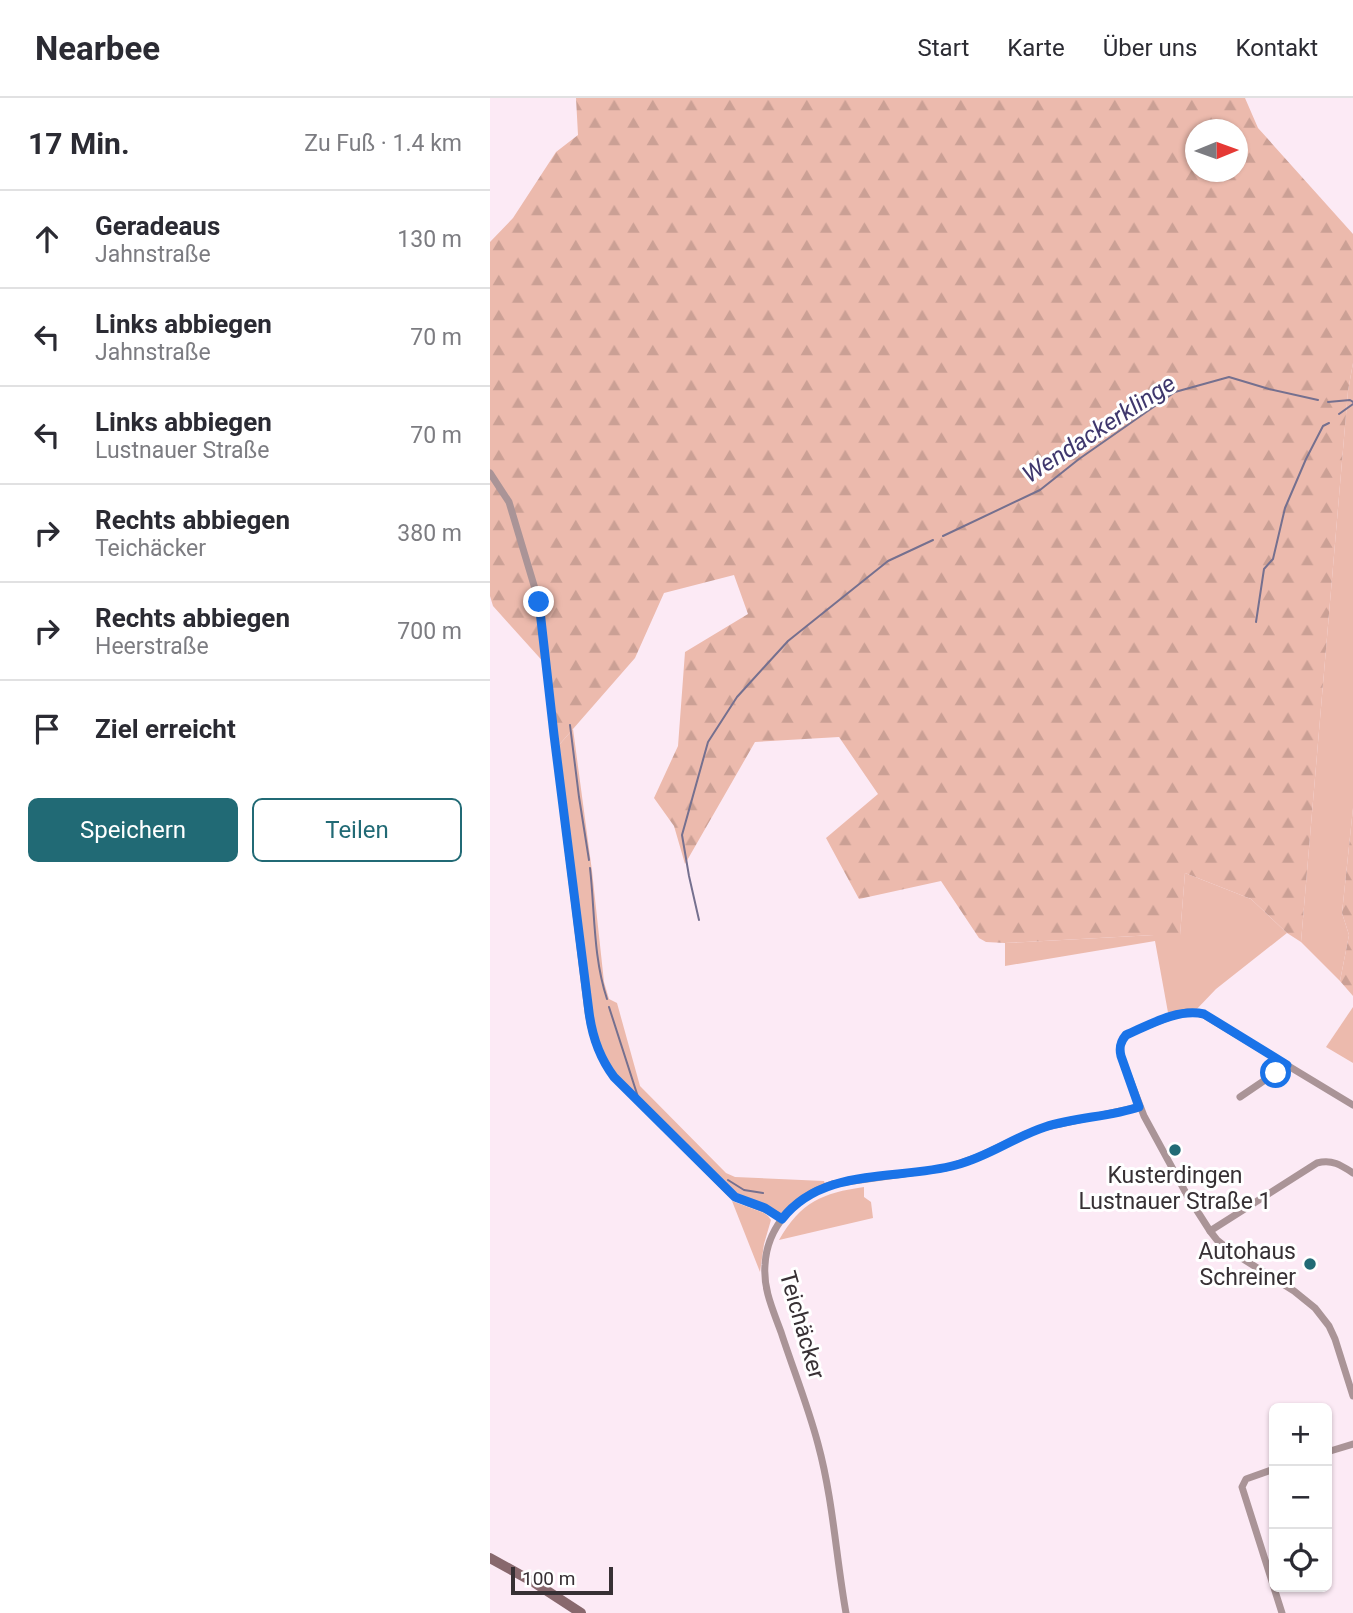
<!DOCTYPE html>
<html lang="de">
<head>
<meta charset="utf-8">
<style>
  :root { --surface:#fff; --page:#f7f7f7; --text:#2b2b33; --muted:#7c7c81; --line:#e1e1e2; --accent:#216a75 }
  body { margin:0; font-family:Roboto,sans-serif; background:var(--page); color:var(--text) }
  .controls { position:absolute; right:21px; bottom:21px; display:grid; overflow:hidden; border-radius:10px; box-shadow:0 2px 5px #0004 }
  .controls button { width:63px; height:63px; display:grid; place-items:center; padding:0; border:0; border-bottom:2px solid var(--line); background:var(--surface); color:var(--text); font:35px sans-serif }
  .compass { position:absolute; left:695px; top:21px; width:63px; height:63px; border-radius:50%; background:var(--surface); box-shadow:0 2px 5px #0004; rotate:89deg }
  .scale { position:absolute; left:21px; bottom:18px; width:102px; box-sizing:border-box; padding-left:7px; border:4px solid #373034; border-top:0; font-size:19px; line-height:24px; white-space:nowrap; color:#373034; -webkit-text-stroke:5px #fff; paint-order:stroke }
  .stop { position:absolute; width:21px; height:21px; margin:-16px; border:5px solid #1a73e8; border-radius:50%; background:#fff }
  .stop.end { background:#1a73e8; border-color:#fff; box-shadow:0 2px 7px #0008 }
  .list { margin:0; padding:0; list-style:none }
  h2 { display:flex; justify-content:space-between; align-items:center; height:91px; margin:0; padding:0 28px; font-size:30px }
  h2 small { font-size:23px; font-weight:400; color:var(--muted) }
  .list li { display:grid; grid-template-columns:46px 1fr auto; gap:21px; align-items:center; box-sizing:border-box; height:98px; padding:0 28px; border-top:2px solid var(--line) }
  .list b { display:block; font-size:26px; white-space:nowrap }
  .list p { margin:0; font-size:23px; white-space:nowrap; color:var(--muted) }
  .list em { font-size:23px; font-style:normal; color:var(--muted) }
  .actions { display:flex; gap:14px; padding:21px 28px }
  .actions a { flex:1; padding:16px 0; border:2px solid var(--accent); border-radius:10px; text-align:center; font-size:24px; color:var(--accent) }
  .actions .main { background:var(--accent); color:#fff }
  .icon { flex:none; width:38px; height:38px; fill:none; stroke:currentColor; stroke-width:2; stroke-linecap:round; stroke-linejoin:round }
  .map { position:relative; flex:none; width:863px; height:1515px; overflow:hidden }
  header { display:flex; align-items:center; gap:42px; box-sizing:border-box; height:98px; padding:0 35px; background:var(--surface); border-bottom:2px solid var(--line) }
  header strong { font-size:33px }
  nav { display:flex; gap:38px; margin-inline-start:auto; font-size:24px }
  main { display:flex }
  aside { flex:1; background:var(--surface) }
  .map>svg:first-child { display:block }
  .green { fill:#ecbaad }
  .forest { fill:url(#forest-firs); fill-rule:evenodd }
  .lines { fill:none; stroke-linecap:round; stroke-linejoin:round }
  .stream { stroke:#75708f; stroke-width:2 }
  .street { stroke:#aa9497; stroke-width:7 }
  .secondary { stroke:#88686d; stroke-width:10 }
  .route { stroke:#1a73e8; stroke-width:9 }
  .poi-dot { fill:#216a75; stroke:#fff; stroke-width:2.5 }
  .labels { text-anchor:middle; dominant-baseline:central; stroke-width:6; stroke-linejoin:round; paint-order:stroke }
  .poi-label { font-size:23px; fill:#373034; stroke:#fff }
  .street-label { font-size:23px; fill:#373034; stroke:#fff }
  .water-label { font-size:24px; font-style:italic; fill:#3f376d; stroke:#fff }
</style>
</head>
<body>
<header>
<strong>Nearbee</strong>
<nav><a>Start</a><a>Karte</a><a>Über uns</a><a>Kontakt</a></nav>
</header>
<main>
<aside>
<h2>17 Min.<small>Zu Fuß · 1.4 km</small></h2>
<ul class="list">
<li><svg class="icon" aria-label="ahead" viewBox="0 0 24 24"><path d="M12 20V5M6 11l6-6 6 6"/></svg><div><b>Geradeaus</b><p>Jahnstraße</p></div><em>130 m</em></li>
<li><svg class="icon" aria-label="left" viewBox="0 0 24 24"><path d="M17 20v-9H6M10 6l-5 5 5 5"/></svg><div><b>Links abbiegen</b><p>Jahnstraße</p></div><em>70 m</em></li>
<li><svg class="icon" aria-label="left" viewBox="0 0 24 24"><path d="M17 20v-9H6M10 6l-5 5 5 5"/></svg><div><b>Links abbiegen</b><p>Lustnauer Straße</p></div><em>70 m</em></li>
<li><svg class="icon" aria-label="right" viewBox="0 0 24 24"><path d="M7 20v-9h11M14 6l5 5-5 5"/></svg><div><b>Rechts abbiegen</b><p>Teichäcker</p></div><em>380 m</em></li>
<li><svg class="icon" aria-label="right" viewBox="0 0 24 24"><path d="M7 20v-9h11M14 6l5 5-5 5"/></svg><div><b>Rechts abbiegen</b><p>Heerstraße</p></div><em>700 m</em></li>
<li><svg class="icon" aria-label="arrive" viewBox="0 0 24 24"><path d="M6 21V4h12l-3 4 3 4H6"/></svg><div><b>Ziel erreicht</b></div></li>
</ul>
<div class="actions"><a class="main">Speichern</a><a>Teilen</a></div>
</aside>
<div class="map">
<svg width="863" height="1515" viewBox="0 0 863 1515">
  <defs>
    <pattern id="forest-firs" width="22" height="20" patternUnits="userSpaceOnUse" patternTransform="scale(1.75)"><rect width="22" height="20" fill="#ecbaad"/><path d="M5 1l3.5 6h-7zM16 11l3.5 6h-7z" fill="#cba095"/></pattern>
  </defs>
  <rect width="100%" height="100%" fill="#fceaf5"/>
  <!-- green -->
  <g class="green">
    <polygon points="863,265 863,710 852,815 859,837 850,883 811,844 858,293"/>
    <polygon points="83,631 102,773 114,884 119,901 127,905 150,988 236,1075 245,1079 334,1083 336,1088 292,1120 249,1101 124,979 103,940 69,647"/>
    <polygon points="695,775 761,801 797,835 726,891 704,914 679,920 665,843 515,868 515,845 664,837 690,837"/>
    <polygon points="863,909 863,965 836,949"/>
    <path d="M374,1089V1099L381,1104L383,1120L289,1142C311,1104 332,1095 374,1089Z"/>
    <polygon points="242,1103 274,1115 278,1118 281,1122 274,1146 270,1174"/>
  </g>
  <!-- forest -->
  <g class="forest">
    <path d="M86,0H755L768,30L863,136V265L858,293L811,844L797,835L761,801L695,775L690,837H664L515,845L496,844L489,840L451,783L369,801L336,740L388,696L349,639L265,644L195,766L184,728L164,700L188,648L195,554L258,516L244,477L174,495L145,560L69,647L57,568L3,508L0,498V144L23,120L66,54L88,37ZM706,32H748V74H706Z"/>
    <polygon points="863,710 863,898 850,883 859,837 852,815"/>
  </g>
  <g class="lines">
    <!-- stream -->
    <g class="stream">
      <polyline points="838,304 860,302 863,304"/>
      <polyline points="849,316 863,306"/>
      <polyline points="453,438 550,392 589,361 685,294 739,279 779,291 828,302"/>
      <polyline points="766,524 774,471 783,461 795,410 816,361 833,328 839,325"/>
      <polyline points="80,627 89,699 99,762"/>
      <path d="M100,770C105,814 103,859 117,901"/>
      <polyline points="209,822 199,778 192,737 218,644 247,599 298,543 398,463 443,442"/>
      <polyline points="119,909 148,999"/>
      <polyline points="238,1082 254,1092 273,1095"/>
    </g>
    <!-- street -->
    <g class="street">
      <path d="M0,375L19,404L49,504L64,637L98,914C102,938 109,960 124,979L240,1095C253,1106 276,1109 292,1120"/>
      <polyline points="750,999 797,967"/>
      <path d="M863,1007L714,917C708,915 704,914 698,914C688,915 635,935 632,942C629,947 630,953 631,958L654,1018L697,1097L720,1133L727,1142L742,1154L804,1193L825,1210L839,1228L845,1241L863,1298"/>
      <path d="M720,1133L827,1065C842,1061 851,1067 863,1075"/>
      <polyline points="837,1354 863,1346"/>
      <polyline points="784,1371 756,1381 752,1389 792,1515"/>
      <path d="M356,1515C346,1459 343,1401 328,1346C318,1308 303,1271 291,1234C283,1212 273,1191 275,1167C277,1128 306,1098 342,1086L456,1070L490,1058L536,1036L556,1029L649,1009"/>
    </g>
    <!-- secondary -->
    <polyline class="secondary" points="0,1460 45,1485 91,1515"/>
  </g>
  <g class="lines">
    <!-- route -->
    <path class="route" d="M49,504L64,637L99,914C102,938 109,959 124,979L245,1099L275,1110L292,1121C333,1068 408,1083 466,1067C498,1059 524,1039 555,1029C586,1019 619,1019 649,1009L631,958C629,950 630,944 636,937C659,927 688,910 714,916L797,967L786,975"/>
  </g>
  <!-- markers -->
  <g class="poi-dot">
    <circle cx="685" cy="1052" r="7"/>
    <circle cx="820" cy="1166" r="7"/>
  </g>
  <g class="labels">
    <!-- poi labels -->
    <g class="poi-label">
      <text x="685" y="1077">Kusterdingen<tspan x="685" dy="26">Lustnauer Straße 1</tspan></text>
      <text x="806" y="1153" text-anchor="end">Autohaus<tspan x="806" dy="26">Schreiner</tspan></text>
    </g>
    <!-- street labels -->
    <g class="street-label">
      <text transform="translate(312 1227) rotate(74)">Teichäcker</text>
    </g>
    <!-- water labels -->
    <g class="water-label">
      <text transform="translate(609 331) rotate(-33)">Wendackerklinge</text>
    </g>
  </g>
</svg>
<div class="controls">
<button>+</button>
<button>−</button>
<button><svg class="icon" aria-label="locate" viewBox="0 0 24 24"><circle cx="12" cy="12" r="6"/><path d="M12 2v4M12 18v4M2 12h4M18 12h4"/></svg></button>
</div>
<svg class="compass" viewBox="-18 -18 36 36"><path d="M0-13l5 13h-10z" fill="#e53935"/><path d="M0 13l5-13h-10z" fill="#7c7c81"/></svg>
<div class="scale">100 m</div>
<div class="stop" style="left:786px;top:975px"></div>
<div class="stop end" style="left:49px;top:504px"></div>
</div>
</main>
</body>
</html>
